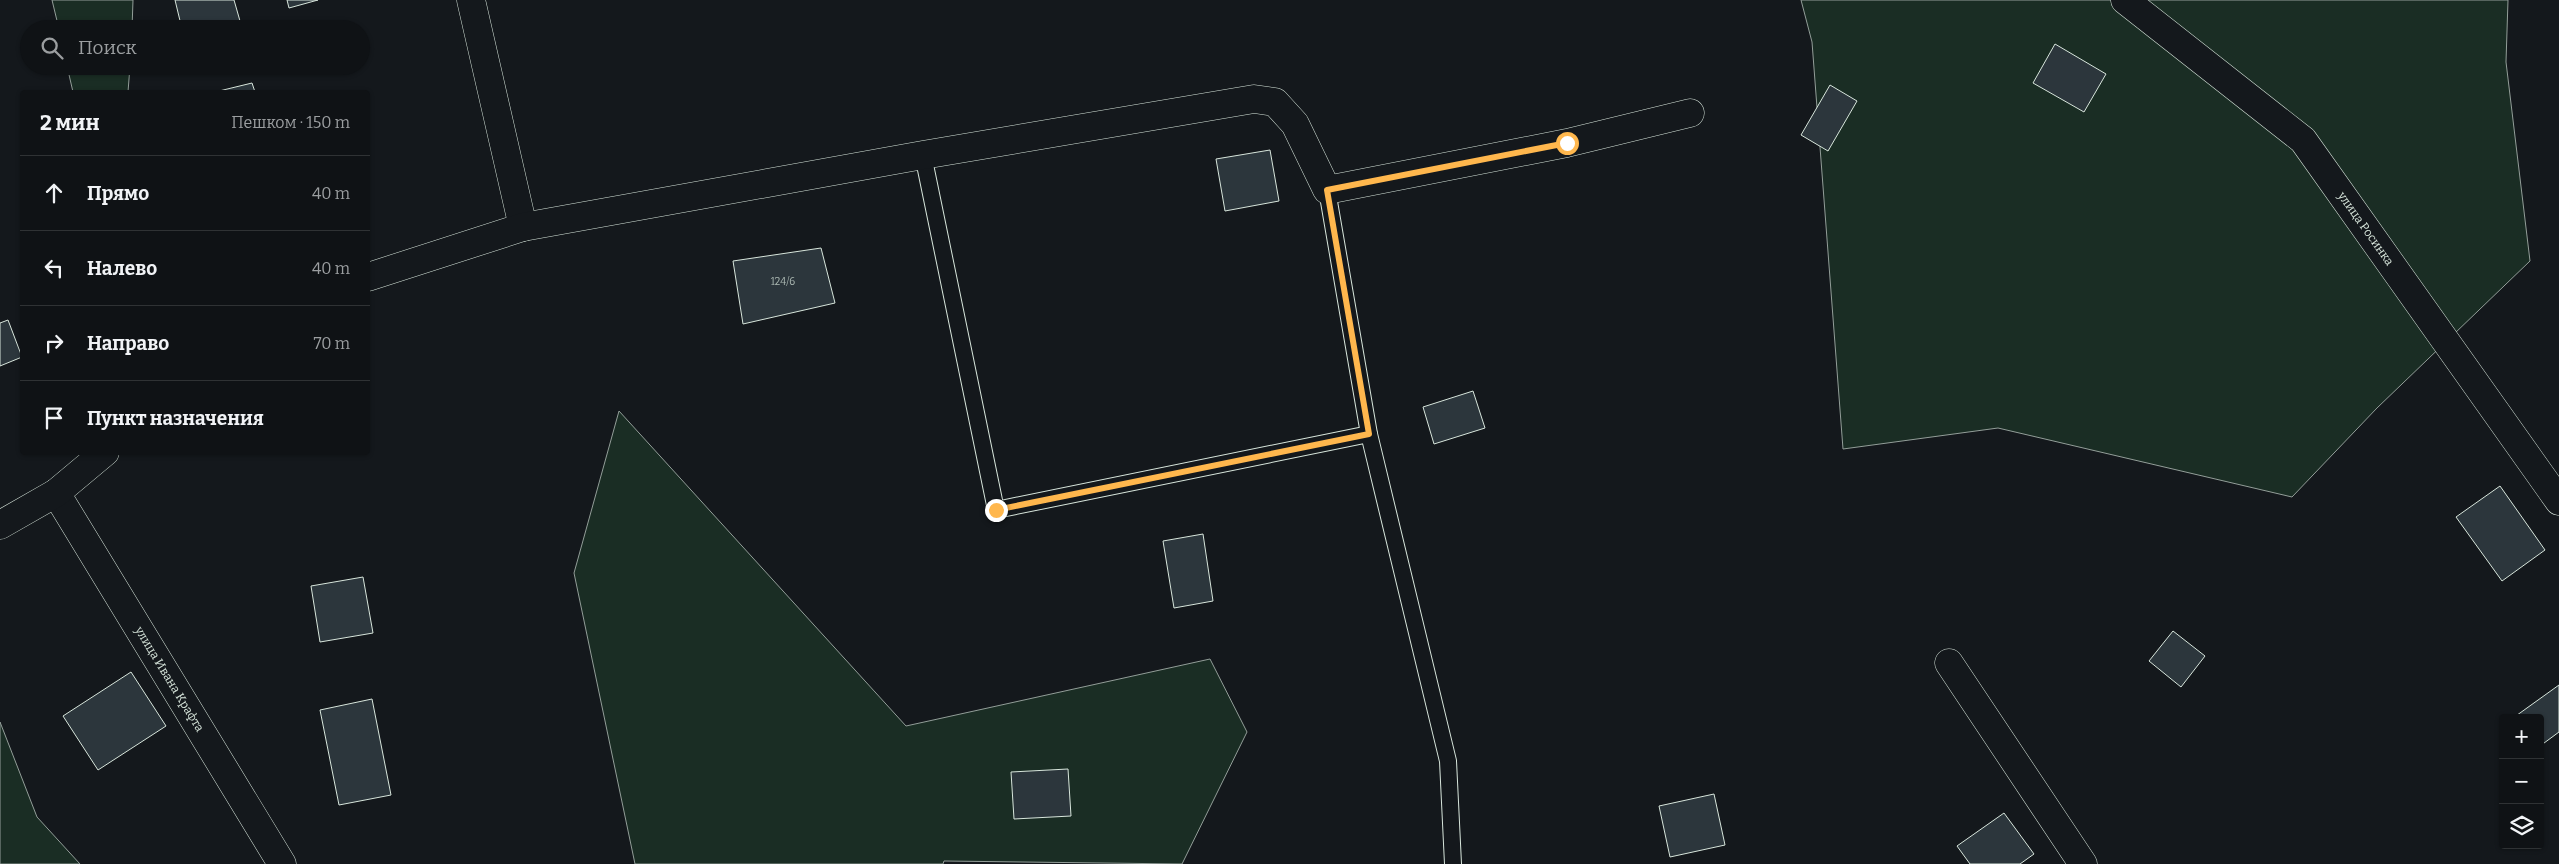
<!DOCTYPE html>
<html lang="ru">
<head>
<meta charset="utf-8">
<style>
  :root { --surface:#0f1215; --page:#181b1e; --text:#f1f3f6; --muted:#9b9ea0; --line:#2f3234 }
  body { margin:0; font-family:Bitter,serif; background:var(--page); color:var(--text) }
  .controls { position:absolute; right:15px; bottom:15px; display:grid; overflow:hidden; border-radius:5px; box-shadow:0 1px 4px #0004 }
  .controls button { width:45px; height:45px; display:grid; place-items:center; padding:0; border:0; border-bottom:1px solid var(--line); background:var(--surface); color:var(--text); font:25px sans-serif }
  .stop { position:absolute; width:15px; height:15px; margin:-11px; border:4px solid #ffb74d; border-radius:50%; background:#fff }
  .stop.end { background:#ffb74d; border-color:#fff; box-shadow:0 1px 5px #0008 }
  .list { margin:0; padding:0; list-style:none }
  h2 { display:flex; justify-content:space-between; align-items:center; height:65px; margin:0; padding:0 20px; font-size:21px }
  h2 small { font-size:16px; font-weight:400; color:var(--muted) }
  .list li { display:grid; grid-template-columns:32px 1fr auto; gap:15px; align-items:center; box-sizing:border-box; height:75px; padding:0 20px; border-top:1px solid var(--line) }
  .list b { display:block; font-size:19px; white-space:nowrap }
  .list em { font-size:16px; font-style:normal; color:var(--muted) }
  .icon { flex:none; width:28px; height:28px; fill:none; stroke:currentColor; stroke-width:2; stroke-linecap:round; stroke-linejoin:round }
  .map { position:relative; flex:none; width:2559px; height:864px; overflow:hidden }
  .search { position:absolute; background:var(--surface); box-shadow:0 1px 4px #0004; left:20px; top:20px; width:350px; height:55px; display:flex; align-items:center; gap:12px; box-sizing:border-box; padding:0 18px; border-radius:28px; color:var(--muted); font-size:19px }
  .panel { position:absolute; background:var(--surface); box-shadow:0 1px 4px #0004; left:20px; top:90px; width:350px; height:365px; border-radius:5px }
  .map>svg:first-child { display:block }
  .green { fill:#1a2d24; stroke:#939e99 }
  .building { fill:#2c363c; stroke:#d8e6dc }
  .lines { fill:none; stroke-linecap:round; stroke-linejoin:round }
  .service-casing { stroke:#d8e6dc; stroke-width:18 }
  .minor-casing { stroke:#d8e6dc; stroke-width:29 }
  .service { stroke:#14181c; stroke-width:16 }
  .minor { stroke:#14181c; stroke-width:28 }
  .route { stroke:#ffb74d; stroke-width:6 }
  .labels { text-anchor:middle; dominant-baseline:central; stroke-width:4; stroke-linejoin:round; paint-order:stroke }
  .number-label { font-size:10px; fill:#adbab4 }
  .street-label { font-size:12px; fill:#d8e6dc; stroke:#14181c }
</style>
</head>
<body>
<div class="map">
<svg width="2559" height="864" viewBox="0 0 2559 864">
  <rect width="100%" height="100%" fill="#14181c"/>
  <!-- green -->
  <g class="green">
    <polygon points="52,0 133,0 132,29 59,29"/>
    <polygon points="1801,0 2508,0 2506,62 2530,261 2377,408 2292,497 1998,428 1843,449 1812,42"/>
    <polygon points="67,66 130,66 128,92 73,92"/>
    <polygon points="619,411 906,726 1210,659 1247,732 1182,864 944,861 943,864 635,864 574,573"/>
    <polygon points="0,722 37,817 80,864 0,864"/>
  </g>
  <!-- building -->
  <g class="building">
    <polygon points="175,0 234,0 242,28 182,29"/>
    <polygon points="287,0 318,0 289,8"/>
    <polygon points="2055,44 2106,74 2084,112 2033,83"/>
    <polygon points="252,83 255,92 215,92"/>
    <polygon points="1830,85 1857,101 1828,151 1801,135"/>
    <polygon points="1270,150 1279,201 1225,211 1216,159"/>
    <polygon points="821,248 835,303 743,324 733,261"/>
    <polygon points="8,320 22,357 0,366 0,323"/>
    <polygon points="1473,391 1485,428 1434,444 1423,407"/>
    <polygon points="2500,486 2545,550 2502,581 2456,517"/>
    <polygon points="1203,534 1213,601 1174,608 1163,541"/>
    <polygon points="363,577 373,633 320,642 311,586"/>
    <polygon points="2173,631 2205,656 2181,687 2149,661"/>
    <polygon points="131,672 166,726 98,770 63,716"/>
    <polygon points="2559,685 2559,732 2540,746 2540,718 2513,718"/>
    <polygon points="372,699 391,795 339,805 320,710"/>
    <polygon points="1068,769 1071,816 1014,819 1011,772"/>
    <polygon points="1714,794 1725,845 1670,857 1659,806"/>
    <polygon points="2004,813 2034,854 2020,864 1970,864 1957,846"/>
  </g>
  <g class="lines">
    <!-- service casing -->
    <g class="service-casing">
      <g id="service">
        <polyline points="923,155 996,510 1369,434"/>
        <polyline points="1327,190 1369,434 1448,761 1453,864"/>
      </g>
    </g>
    <!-- minor casing -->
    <g class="minor-casing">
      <g id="minor">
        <polyline points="471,0 523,227"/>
        <path id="s1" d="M2125,0L2303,140L2559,501"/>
        <polyline points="368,277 523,227 923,155 1254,99 1275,102 1295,124 1327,190 1567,143 1690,113"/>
        <path id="s2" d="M56,493L282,864"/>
        <polyline points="0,525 56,493 105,452"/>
        <polyline points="1949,663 2083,864"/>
      </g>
    </g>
    <!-- service -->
    <use href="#service" class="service"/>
    <!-- minor -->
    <use href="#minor" class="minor"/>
  </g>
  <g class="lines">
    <!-- route -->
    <polyline class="route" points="996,510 1369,434 1327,190 1567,143"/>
  </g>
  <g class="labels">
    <!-- number labels -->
    <g class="number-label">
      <text x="783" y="282">124/6</text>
    </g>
    <!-- street labels -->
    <g class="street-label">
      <text stroke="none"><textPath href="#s1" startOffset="335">улица Росинка</textPath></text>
      <text stroke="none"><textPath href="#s2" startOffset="218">улица Ивана Крафта</textPath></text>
    </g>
  </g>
</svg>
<div class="controls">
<button>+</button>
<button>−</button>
<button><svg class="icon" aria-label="layers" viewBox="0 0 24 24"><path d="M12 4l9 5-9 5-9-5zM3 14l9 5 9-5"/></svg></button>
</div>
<div class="stop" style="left:1567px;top:143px"></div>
<div class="stop end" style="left:996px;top:510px"></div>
<div class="search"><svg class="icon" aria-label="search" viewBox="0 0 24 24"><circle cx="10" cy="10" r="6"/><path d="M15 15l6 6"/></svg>Поиск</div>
<section class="panel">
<h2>2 мин<small>Пешком · 150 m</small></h2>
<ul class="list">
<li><svg class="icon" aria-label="ahead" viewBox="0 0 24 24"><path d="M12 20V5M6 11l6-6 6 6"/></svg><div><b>Прямо</b></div><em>40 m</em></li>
<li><svg class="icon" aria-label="left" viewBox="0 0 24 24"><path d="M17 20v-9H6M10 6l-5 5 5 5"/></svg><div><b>Налево</b></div><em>40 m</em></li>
<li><svg class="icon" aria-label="right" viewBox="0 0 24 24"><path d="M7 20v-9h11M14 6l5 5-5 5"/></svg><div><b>Направо</b></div><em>70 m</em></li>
<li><svg class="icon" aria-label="arrive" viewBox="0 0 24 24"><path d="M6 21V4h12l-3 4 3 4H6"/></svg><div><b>Пункт назначения</b></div></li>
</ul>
</section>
</div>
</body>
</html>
